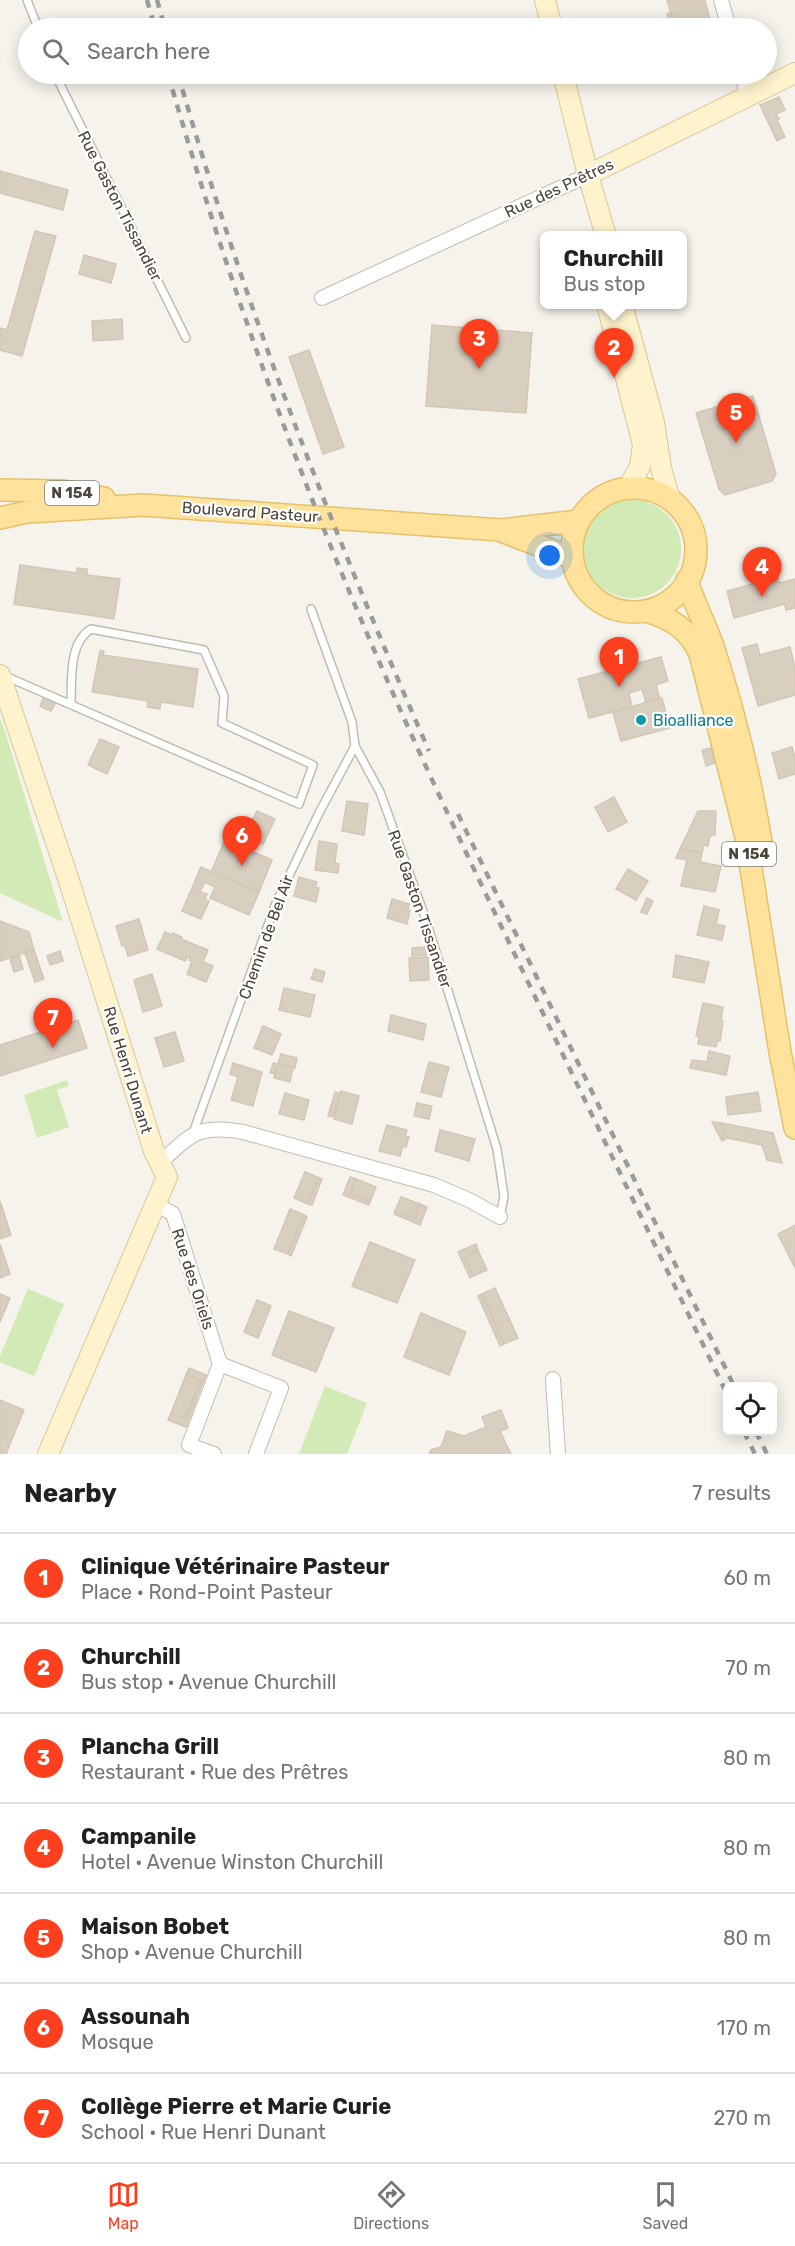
<!DOCTYPE html>
<html lang="en">
<head>
<meta charset="utf-8">
<style>
  :root { --surface:#fff; --page:#f2f2f2; --text:#202124; --muted:#757577; --line:#e0e0e0; --accent:#fc3f1d }
  body { margin:0; font-family:Rubik,sans-serif; background:var(--page); color:var(--text) }
  .controls { position:absolute; right:18px; bottom:18px; display:grid; overflow:hidden; border-radius:9px; box-shadow:0 3px 15px #0003 }
  .controls button { width:54px; height:54px; display:grid; place-items:center; padding:0; border:0; border-bottom:2px solid var(--line); background:var(--surface); color:var(--text); font:30px sans-serif }
  .you { position:absolute; left:550px; top:556px; width:21px; height:21px; margin:-15px; border:4px solid #fff; border-radius:50%; background:#1a73e8; box-shadow:0 0 0 9px #1a73e833 }
  .badge { display:grid; place-items:center; width:39px; height:39px; border-radius:50%; background:var(--accent); color:#fff; font-size:20px; font-weight:700 }
  .pin { position:absolute; translate:-50% -50px; filter:drop-shadow(0 2px 3px #0008) }
  .pin::after { content:''; position:absolute; top:32px; width:21px; height:18px; background:inherit; clip-path:polygon(0 0,100% 0,50% 100%) }
  .popup { position:absolute; left:540px; top:231px; width:147px; height:78px; box-sizing:border-box; display:grid; place-content:center; border-radius:9px; background:var(--surface); filter:drop-shadow(0 2px 4px #0005); font-size:20px; white-space:nowrap; color:var(--muted) }
  .popup b { font-size:22px; color:var(--text) }
  .popup::after { content:''; position:absolute; left:50%; top:100%; margin-left:-12px; border:12px solid transparent; border-top-color:var(--surface) }
  .list { margin:0; padding:0; list-style:none }
  h2 { display:flex; justify-content:space-between; align-items:center; height:78px; margin:0; padding:0 24px; font-size:26px }
  h2 small { font-size:20px; font-weight:400; color:var(--muted) }
  .list li { display:grid; grid-template-columns:39px 1fr auto; gap:18px; align-items:center; box-sizing:border-box; height:90px; padding:0 24px; border-top:2px solid var(--line) }
  .list b { display:block; font-size:22px; white-space:nowrap }
  .list p { margin:0; font-size:20px; white-space:nowrap; color:var(--muted) }
  .list em { font-size:20px; font-style:normal; color:var(--muted) }
  .icon { flex:none; width:33px; height:33px; fill:none; stroke:currentColor; stroke-width:2; stroke-linecap:round; stroke-linejoin:round }
  .map { position:relative; flex:none; width:795px; height:1454px; overflow:hidden }
  .search { position:absolute; background:var(--surface); box-shadow:0 3px 15px #0003; left:18px; right:18px; top:18px; height:66px; display:flex; align-items:center; gap:15px; box-sizing:border-box; padding:0 21px; border-radius:33px; color:var(--muted); font-size:22px }
  .sheet { height:708px; background:var(--surface) }
  nav { display:flex; justify-content:space-around; align-items:center; box-sizing:border-box; height:84px; border-top:2px solid var(--line); background:var(--surface); font-size:16px; color:var(--muted) }
  nav a { display:grid; justify-items:center; gap:3px }
  nav .on { color:var(--accent) }
  .map>svg:first-child { display:block }
  .green { fill:#d2eab5 }
  .building { fill:#d8cfc1; stroke:#d3c7b4; stroke-width:1.5 }
  .lines { fill:none; stroke-linecap:round; stroke-linejoin:round }
  .lane-casing { stroke:#c2bbae; stroke-width:10 }
  .street-casing { stroke:#c2bbae; stroke-width:16 }
  .secondary-casing { stroke:#d6c79b; stroke-width:22 }
  .primary-casing { stroke:#e6c16a; stroke-width:24 }
  .lane { stroke:#fff; stroke-width:7 }
  .street { stroke:#fff; stroke-width:14 }
  .secondary { stroke:#fff3cd; stroke-width:20 }
  .primary { stroke:#ffe39c; stroke-width:21 }
  .rail { stroke:#9a9a9a; stroke-width:4.5; stroke-dasharray:8 8; stroke-linecap:butt }
  .culture-dot { fill:#0f9aa8; stroke:#fff; stroke-width:2 }
  .labels { text-anchor:middle; dominant-baseline:central; stroke-width:4.5; stroke-linejoin:round; paint-order:stroke }
  .shield { fill:#fff; stroke:#817c74; stroke-width:1.5 }
  .shield-label { font-size:15px; font-weight:bold; fill:#4b4439 }
  .street-label { font-size:16px; fill:#4b4439; stroke:#fff }
  .culture-label { font-size:16px; fill:#0d838f; stroke:#fff; text-anchor:start }
</style>
</head>
<body>
<div class="map">
<svg width="795" height="1454" viewBox="0 0 795 1454">
  <rect width="100%" height="100%" fill="#f6f3ec"/>
  <!-- green -->
  <g class="green">
    <circle cx="632" cy="549" r="49"/>
    <polygon points="0,718 7,738 63,922 0,893"/>
    <polygon points="67,1080 69,1086 57,1090 69,1127 37,1138 24,1095"/>
    <polygon points="28,1289 64,1304 34,1376 0,1362 0,1356"/>
    <polygon points="325,1386 367,1403 347,1454 299,1454"/>
  </g>
  <!-- building -->
  <g class="building">
    <polygon points="667,0 705,0 712,28 675,28"/>
    <polygon points="671,13 675,28 671,28 667,14"/>
    <polygon points="779,97 785,110 776,114 779,119 777,120 785,137 777,141 760,105"/>
    <polygon points="0,171 68,190 63,210 0,193"/>
    <polygon points="35,231 56,236 22,356 0,350 0,328 7,330"/>
    <polygon points="84,255 116,264 111,283 79,274"/>
    <polygon points="122,319 123,339 93,341 92,321"/>
    <polygon points="432,325 532,333 526,413 426,406"/>
    <polygon points="309,350 344,447 323,454 289,357"/>
    <polygon points="753,396 776,474 772,481 725,495 719,489 696,413"/>
    <polygon points="20,565 77,573 77,568 87,569 87,575 120,579 114,619 14,604"/>
    <polygon points="778,577 779,583 795,579 795,608 786,610 785,604 734,618 727,591"/>
    <polygon points="757,644 760,655 790,647 795,668 795,695 758,706 742,648"/>
    <polygon points="100,651 104,651 103,655 198,669 193,707 161,702 160,709 147,707 148,701 92,692"/>
    <polygon points="661,657 668,681 656,685 660,699 646,703 642,689 629,693 632,707 589,718 578,679"/>
    <polygon points="44,696 56,702 51,711 40,706"/>
    <polygon points="662,698 670,728 621,741 613,712"/>
    <polygon points="100,739 119,747 107,774 88,765"/>
    <polygon points="792,747 795,757 795,774 779,779 772,753"/>
    <polygon points="711,748 715,763 706,766 702,750"/>
    <polygon points="614,797 627,822 608,832 595,807"/>
    <polygon points="347,801 368,804 364,835 342,831"/>
    <polygon points="257,811 275,819 263,844 245,835"/>
    <polygon points="698,811 716,811 715,835 710,836 708,846 704,845 702,853 680,849"/>
    <polygon points="225,840 272,860 259,892 211,872"/>
    <polygon points="319,841 337,844 335,863 339,864 338,873 315,870"/>
    <polygon points="680,849 702,853 700,862 721,866 715,892 681,886 687,860 676,858"/>
    <polygon points="201,867 259,892 249,915 210,898 215,887 205,882 200,892 207,894 205,899 209,901 201,919 182,911"/>
    <polygon points="628,869 648,881 636,900 616,889"/>
    <polygon points="299,877 317,882 315,887 319,888 316,902 294,896"/>
    <polygon points="647,898 653,901 647,914 641,912"/>
    <polygon points="392,899 409,904 408,910 410,911 407,924 387,918"/>
    <polygon points="704,906 719,910 716,924 725,926 722,940 697,935"/>
    <polygon points="139,919 148,950 128,956 125,946 122,946 116,926"/>
    <polygon points="0,921 29,932 34,950 0,961"/>
    <polygon points="165,932 172,935 173,933 182,937 181,939 208,950 203,962 213,966 206,982 187,974 192,961 189,960 190,958 187,957 185,961 157,949"/>
    <polygon points="425,947 426,955 412,956 412,948"/>
    <polygon points="34,950 44,979 35,982 25,953"/>
    <polygon points="60,951 63,961 50,965 47,956"/>
    <polygon points="19,955 23,969 14,972 10,958"/>
    <polygon points="676,955 709,962 704,983 673,977"/>
    <polygon points="428,957 429,980 410,981 409,958"/>
    <polygon points="315,969 325,972 322,982 311,979"/>
    <polygon points="152,974 162,1006 143,1012 134,980"/>
    <polygon points="284,988 315,995 310,1017 279,1010"/>
    <polygon points="703,1003 723,1007 721,1020 723,1021 720,1041 718,1040 716,1047 698,1044 699,1036 696,1036"/>
    <polygon points="391,1015 426,1024 423,1040 388,1031"/>
    <polygon points="78,1020 87,1048 0,1076 0,1045"/>
    <polygon points="263,1026 281,1034 272,1055 254,1048"/>
    <polygon points="175,1032 184,1061 164,1067 155,1038"/>
    <polygon points="709,1051 730,1056 726,1075 690,1068 692,1060 707,1062"/>
    <polygon points="281,1054 297,1058 295,1068 278,1064"/>
    <polygon points="429,1062 449,1067 441,1097 421,1092"/>
    <polygon points="233,1063 262,1072 253,1106 231,1100 238,1077 230,1074"/>
    <polygon points="273,1063 278,1064 275,1074 270,1073"/>
    <polygon points="278,1064 293,1068 290,1082 274,1078"/>
    <polygon points="341,1091 359,1096 352,1124 334,1119"/>
    <polygon points="335,1092 340,1093 333,1117 328,1116"/>
    <polygon points="758,1092 761,1111 728,1115 726,1097"/>
    <polygon points="285,1093 309,1100 304,1120 279,1114"/>
    <polygon points="417,1103 432,1106 429,1119 414,1116"/>
    <polygon points="712,1122 721,1123 728,1138 722,1141"/>
    <polygon points="721,1123 773,1133 782,1163 767,1160 762,1145 728,1138"/>
    <polygon points="387,1125 407,1130 405,1136 409,1137 406,1147 403,1146 400,1156 379,1151"/>
    <polygon points="440,1130 475,1139 469,1161 435,1151"/>
    <polygon points="305,1172 319,1178 308,1204 294,1198"/>
    <polygon points="350,1177 356,1179 350,1194 370,1202 369,1205 343,1195"/>
    <polygon points="319,1178 322,1179 312,1205 308,1204"/>
    <polygon points="356,1179 376,1187 370,1202 350,1194"/>
    <polygon points="401,1197 420,1204 415,1219 395,1211"/>
    <polygon points="0,1201 11,1235 0,1239"/>
    <polygon points="420,1204 427,1207 420,1225 394,1214 395,1211 415,1219"/>
    <polygon points="290,1209 304,1215 288,1254 274,1249"/>
    <polygon points="304,1215 307,1217 291,1256 288,1254"/>
    <polygon points="795,1225 795,1268 778,1234"/>
    <polygon points="370,1242 415,1260 397,1303 352,1286"/>
    <polygon points="0,1244 10,1274 0,1278"/>
    <polygon points="476,1244 478,1250 465,1257 473,1276 470,1278 458,1252"/>
    <polygon points="478,1250 487,1270 473,1276 465,1257"/>
    <polygon points="495,1288 518,1338 504,1344 482,1294"/>
    <polygon points="0,1294 10,1298 0,1322"/>
    <polygon points="482,1294 504,1344 500,1346 478,1296"/>
    <polygon points="257,1300 271,1306 258,1338 244,1332"/>
    <polygon points="289,1311 334,1328 316,1372 272,1355"/>
    <polygon points="421,1313 466,1332 449,1375 404,1357"/>
    <polygon points="189,1368 206,1375 186,1427 168,1420 171,1413 185,1419 201,1380 186,1375"/>
    <polygon points="186,1375 201,1380 185,1419 171,1413"/>
    <polygon points="0,1400 24,1410 6,1454 0,1454"/>
    <polygon points="501,1410 508,1428 500,1431 511,1454 429,1454 431,1450 441,1447 447,1431 464,1436 486,1427 482,1417"/>
  </g>
  <g class="lines">
    <!-- lane casing -->
    <g class="lane-casing">
      <g id="lane">
        <polyline points="27,0 38,28"/>
        <polyline points="55,74 186,338"/>
        <polyline points="311,609 352,722 355,746 380,792 425,917 497,1149 504,1196 500,1217"/>
        <path d="M5,676L299,804L313,765L222,723L224,696L204,650L91,629C68,643 72,681 71,704"/>
        <polyline points="193,1133 276,903 319,813 355,746"/>
      </g>
    </g>
    <!-- street casing -->
    <g class="street-casing">
      <g id="street">
        <polyline points="721,0 729,28"/>
        <polyline points="742,74 748,97"/>
        <polyline points="322,298 588,175"/>
        <path d="M160,1163C191,1134 198,1124 243,1132L434,1185L469,1200L500,1217"/>
        <polyline points="156,1204 173,1214 220,1364"/>
        <polyline points="220,1364 281,1388 256,1454"/>
        <polyline points="553,1379 558,1454"/>
        <polyline points="214,1454 189,1445 220,1364"/>
      </g>
    </g>
    <!-- secondary casing -->
    <g class="secondary-casing">
      <g id="secondary">
        <polyline points="545,0 552,28"/>
        <polyline points="563,74 588,175 606,236"/>
        <polyline points="588,175 795,73"/>
        <polyline points="607,304 643,445 640,466 628,489"/>
        <polyline points="622,304 654,422 661,468 670,500"/>
        <polyline points="0,675 69,881 154,1151 167,1177 48,1454"/>
      </g>
    </g>
    <!-- primary casing -->
    <g class="primary-casing">
      <g id="primary">
        <circle cx="634" cy="550" r="62"/>
        <polyline points="0,490 63,491 104,498"/>
        <polyline points="0,518 27,512 143,505 501,530 579,521"/>
        <polyline points="504,532 572,558"/>
        <path d="M687,580C694,604 706,625 714,649C735,715 752,784 763,854"/>
        <path d="M646,611C672,619 689,629 700,654L746,837L780,1052L795,1128"/>
      </g>
    </g>
    <!-- lane -->
    <use href="#lane" class="lane"/>
    <!-- street -->
    <use href="#street" class="street"/>
    <!-- secondary -->
    <use href="#secondary" class="secondary"/>
    <!-- primary -->
    <use href="#primary" class="primary"/>
    <!-- rail -->
    <g class="rail">
      <polyline points="147,0 155,28"/>
      <polyline points="157,0 165,28"/>
      <path d="M168,74C224,269 294,465 375,652C426,771 483,888 539,1005C602,1136 665,1266 728,1396"/>
      <path d="M178,74C244,305 332,530 429,751"/>
      <polyline points="458,814 734,1386"/>
      <polyline points="744,1432 755,1454"/>
      <polyline points="756,1432 767,1454"/>
    </g>
  </g>
  <!-- markers -->
  <circle class="culture-dot" cx="641" cy="720" r="6"/>
  <g class="labels">
    <!-- shield labels -->
    <g class="shield">
      <rect x="45" y="481" width="54" height="24" rx="4.5"/>
      <rect x="722" y="842" width="54" height="24" rx="4.5"/>
    </g>
    <g class="shield-label">
      <text x="72" y="493">N 154</text>
      <text x="749" y="854">N 154</text>
    </g>
    <!-- street labels -->
    <g class="street-label">
      <text transform="translate(559 188) rotate(-25)">Rue des Prêtres</text>
      <text transform="translate(120 206) rotate(63)">Rue Gaston Tissandier</text>
      <text transform="translate(250 512) rotate(4)">Boulevard Pasteur</text>
      <text transform="translate(420 909) rotate(71)">Rue Gaston Tissandier</text>
      <text transform="translate(266 937) rotate(-70)">Chemin de Bel Air</text>
      <text transform="translate(128 1070) rotate(73)">Rue Henri Dunant</text>
      <text transform="translate(193 1279) rotate(72)">Rue des Oriels</text>
    </g>
    <!-- culture labels -->
    <g class="culture-label">
      <text x="653" y="720">Bioalliance</text>
    </g>
  </g>
</svg>
<div class="controls">
<button><svg class="icon" aria-label="locate" viewBox="0 0 24 24"><circle cx="12" cy="12" r="6"/><path d="M12 2v4M12 18v4M2 12h4M18 12h4"/></svg></button>
</div>
<div class="you"></div>
<div class="pin badge" style="left:619px;top:687px">1</div>
<div class="pin badge" style="left:614px;top:378px">2</div>
<div class="popup"><b>Churchill</b>Bus stop</div>
<div class="pin badge" style="left:479px;top:369px">3</div>
<div class="pin badge" style="left:762px;top:597px">4</div>
<div class="pin badge" style="left:736px;top:443px">5</div>
<div class="pin badge" style="left:242px;top:866px">6</div>
<div class="pin badge" style="left:53px;top:1048px">7</div>
<div class="search"><svg class="icon" aria-label="search" viewBox="0 0 24 24"><circle cx="10" cy="10" r="6"/><path d="M15 15l6 6"/></svg>Search here</div>
</div>
<section class="sheet">
<h2>Nearby<small>7 results</small></h2>
<ul class="list">
<li><span class="badge">1</span><div><b>Clinique Vétérinaire Pasteur</b><p>Place · Rond-Point Pasteur</p></div><em>60 m</em></li>
<li><span class="badge">2</span><div><b>Churchill</b><p>Bus stop · Avenue Churchill</p></div><em>70 m</em></li>
<li><span class="badge">3</span><div><b>Plancha Grill</b><p>Restaurant · Rue des Prêtres</p></div><em>80 m</em></li>
<li><span class="badge">4</span><div><b>Campanile</b><p>Hotel · Avenue Winston Churchill</p></div><em>80 m</em></li>
<li><span class="badge">5</span><div><b>Maison Bobet</b><p>Shop · Avenue Churchill</p></div><em>80 m</em></li>
<li><span class="badge">6</span><div><b>Assounah</b><p>Mosque</p></div><em>170 m</em></li>
<li><span class="badge">7</span><div><b>Collège Pierre et Marie Curie</b><p>School · Rue Henri Dunant</p></div><em>270 m</em></li>
</ul>
</section>
<nav>
<a class="on"><svg class="icon" aria-label="map" viewBox="0 0 24 24"><path d="M3 6l6-2 6 2 6-2v14l-6 2-6-2-6 2zM9 4v14M15 6v14"/></svg>Map</a>
<a><svg class="icon" aria-label="directions" viewBox="0 0 24 24"><path d="M12 3l9 9-9 9-9-9zM9 14v-3h6M13 9l2 2-2 2"/></svg>Directions</a>
<a><svg class="icon" aria-label="saved" viewBox="0 0 24 24"><path d="M7 4h10v16l-5-4-5 4z"/></svg>Saved</a>
</nav>
</body>
</html>
